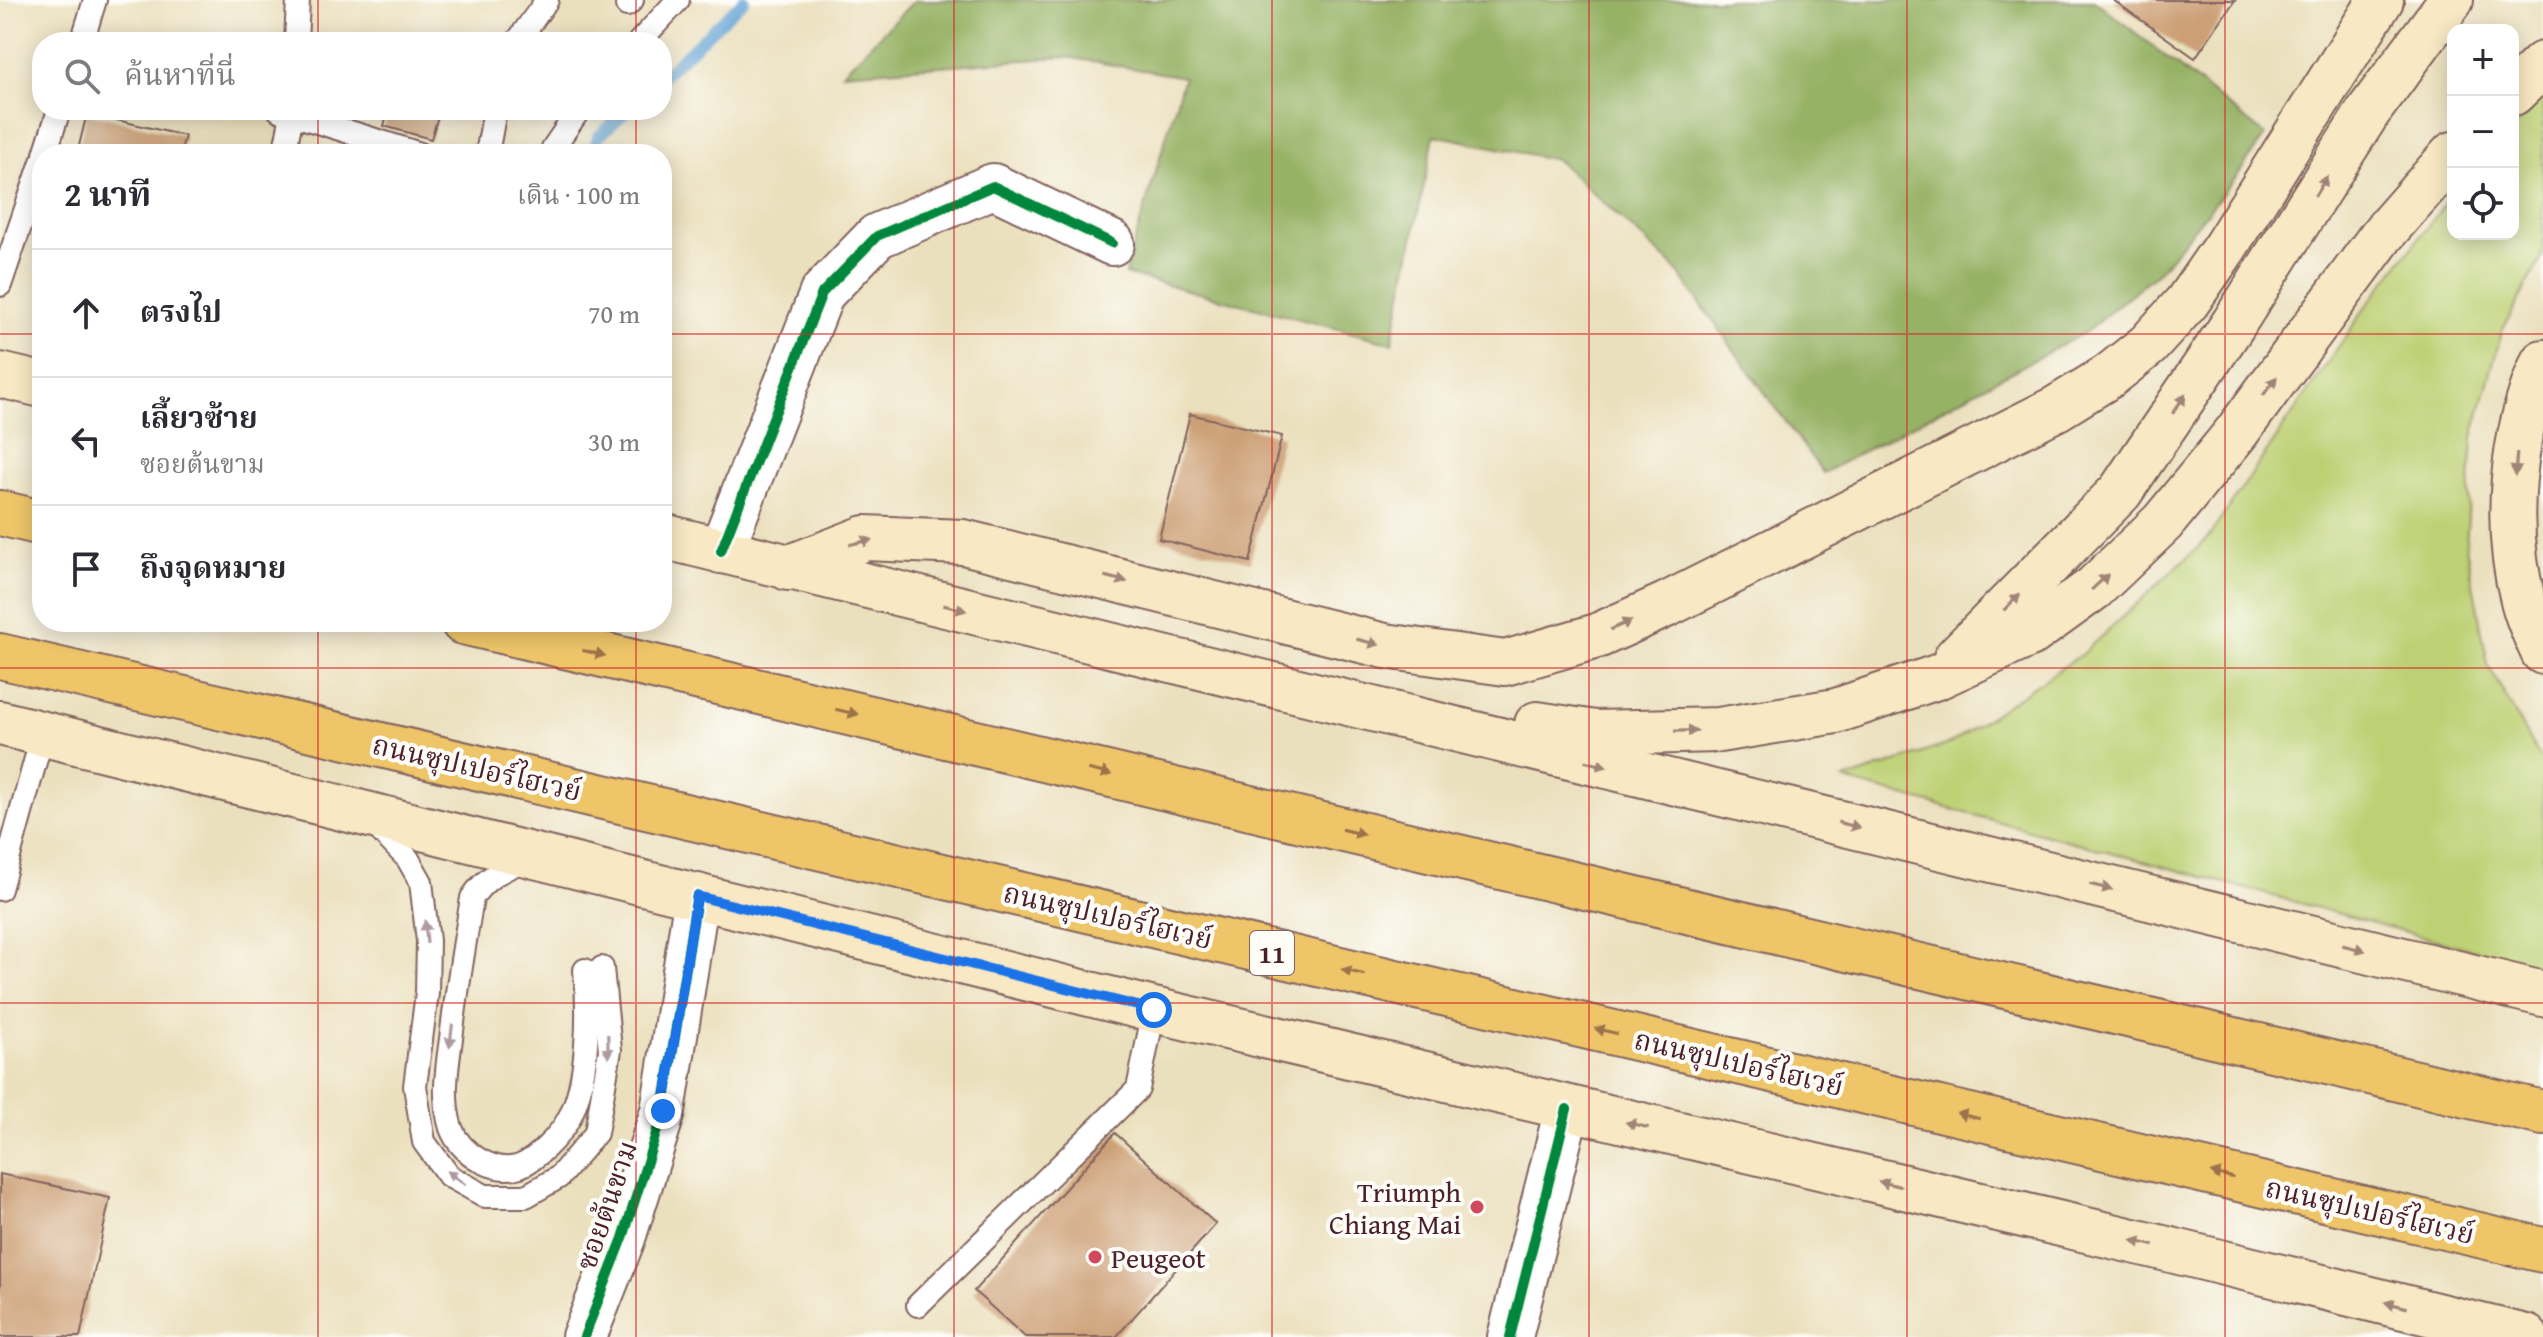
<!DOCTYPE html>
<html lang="th">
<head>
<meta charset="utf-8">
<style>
  :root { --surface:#fff; --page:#f2f2f3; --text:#2b2b33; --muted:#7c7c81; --line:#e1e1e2 }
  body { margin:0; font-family:"Gentium Book Plus","Noto Serif Thai",serif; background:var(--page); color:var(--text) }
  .controls { position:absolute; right:24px; top:24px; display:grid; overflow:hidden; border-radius:16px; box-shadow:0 4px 20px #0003 }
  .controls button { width:72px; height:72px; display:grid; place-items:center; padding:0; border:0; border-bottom:2px solid var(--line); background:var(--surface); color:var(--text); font:40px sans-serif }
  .stop { position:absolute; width:24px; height:24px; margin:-18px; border:6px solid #1a73e8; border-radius:50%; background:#fff }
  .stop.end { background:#1a73e8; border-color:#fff; box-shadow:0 2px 8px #0008 }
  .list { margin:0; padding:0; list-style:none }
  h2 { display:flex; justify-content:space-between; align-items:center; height:104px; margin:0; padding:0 32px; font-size:34px }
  h2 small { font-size:26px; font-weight:400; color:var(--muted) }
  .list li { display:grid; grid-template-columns:52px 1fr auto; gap:24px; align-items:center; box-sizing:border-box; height:128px; padding:0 32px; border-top:2px solid var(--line) }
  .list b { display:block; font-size:30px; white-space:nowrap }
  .list p { margin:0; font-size:26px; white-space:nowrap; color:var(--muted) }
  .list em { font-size:26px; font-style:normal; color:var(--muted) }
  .icon { flex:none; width:44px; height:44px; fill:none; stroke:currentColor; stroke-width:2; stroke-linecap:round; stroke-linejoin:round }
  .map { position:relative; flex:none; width:2543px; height:1337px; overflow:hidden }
  .search { position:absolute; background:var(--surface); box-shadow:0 4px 20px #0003; left:32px; top:32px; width:640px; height:88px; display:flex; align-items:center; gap:20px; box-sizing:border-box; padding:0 28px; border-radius:32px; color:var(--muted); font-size:30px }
  .panel { position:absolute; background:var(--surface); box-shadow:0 4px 20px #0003; left:32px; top:144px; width:640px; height:488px; border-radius:32px }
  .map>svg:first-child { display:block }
  .green { fill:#bdd073; stroke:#84784f; stroke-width:2 }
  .forest { fill:#96b265; stroke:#706848; stroke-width:2 }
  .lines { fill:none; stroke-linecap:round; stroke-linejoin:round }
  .stream { stroke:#62a1d4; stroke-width:12 }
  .building { fill:#cc9f75 }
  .lane-casing { stroke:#82635e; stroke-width:26 }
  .street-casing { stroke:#82635e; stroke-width:48 }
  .secondary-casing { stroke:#82635e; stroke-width:48 }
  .highway-casing { stroke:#82635e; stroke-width:48 }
  .lane { stroke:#fff; stroke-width:22 }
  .street { stroke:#fff; stroke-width:44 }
  .secondary { stroke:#f8e8c3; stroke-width:44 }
  .highway { stroke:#eec569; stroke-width:44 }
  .cycleway-casing { stroke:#fdfcf7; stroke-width:15 }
  .cycleway { stroke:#00873e; stroke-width:10 }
  .oneway { fill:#a18477 }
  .oneway2 { fill:#9c724a }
  .oneway3 { fill:#ae9aa0 }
  .route { stroke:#1a73e8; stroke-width:10 }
  .grid { fill:none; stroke:#d62828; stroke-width:2; stroke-opacity:0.55 }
  .poi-dot { fill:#d1495b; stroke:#fdfcf7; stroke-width:3 }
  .labels { text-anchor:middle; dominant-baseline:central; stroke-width:8; stroke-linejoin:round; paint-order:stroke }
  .shield { fill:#fdfcf7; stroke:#806168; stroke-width:2 }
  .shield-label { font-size:26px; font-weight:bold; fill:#4a1f2b }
  .street-label { font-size:28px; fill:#4a1f2b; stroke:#fdfcf7 }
  .poi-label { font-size:28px; fill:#4a1f2b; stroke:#fdfcf7; text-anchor:end }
</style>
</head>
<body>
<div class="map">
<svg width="2543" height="1337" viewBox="0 0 2543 1337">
  <rect width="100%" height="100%" fill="#fdfcf7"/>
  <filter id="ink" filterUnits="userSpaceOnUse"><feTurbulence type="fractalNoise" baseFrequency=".0125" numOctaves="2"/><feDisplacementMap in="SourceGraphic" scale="16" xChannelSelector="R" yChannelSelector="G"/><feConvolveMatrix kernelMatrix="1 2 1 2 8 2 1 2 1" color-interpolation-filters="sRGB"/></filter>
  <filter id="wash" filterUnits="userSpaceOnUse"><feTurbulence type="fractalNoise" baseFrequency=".006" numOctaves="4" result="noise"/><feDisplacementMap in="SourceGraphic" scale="32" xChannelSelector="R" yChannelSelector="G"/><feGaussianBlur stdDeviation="1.8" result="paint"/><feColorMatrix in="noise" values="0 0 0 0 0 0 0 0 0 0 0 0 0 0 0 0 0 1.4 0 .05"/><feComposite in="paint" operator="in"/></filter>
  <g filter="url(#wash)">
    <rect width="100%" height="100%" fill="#ebe0bd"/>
    <!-- green -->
    <polygon class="green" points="2543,96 2543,256 2502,331 2473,437 2466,546 2488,665 2534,748 2543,760 2543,969 1844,780 1951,743 2082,654 2208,538 2365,308 2453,194 2453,234 2513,234 2513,129"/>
    <!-- forest -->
    <polygon class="forest" points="915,0 2094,0 2265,135 2240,172 2160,270 2086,332 1823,473 1674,267 1557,160 1434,135 1392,343 1125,274 1184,77 1066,57 842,73"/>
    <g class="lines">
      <!-- stream -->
      <g class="stream">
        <polyline points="662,77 744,0"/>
        <polyline points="593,154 598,137 627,110"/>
      </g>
    </g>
    <g id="blocks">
      <!-- building -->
      <g class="building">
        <polygon points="2113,0 2235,0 2195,58"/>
        <polygon points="388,110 440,110 431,139 384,126"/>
        <polygon points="87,113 185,136 180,154 77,154"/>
        <polygon points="1190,414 1282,436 1250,562 1159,539"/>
        <polygon points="1115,1133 1216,1224 1116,1337 1025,1337 974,1291"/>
        <polygon points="0,1174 110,1198 80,1337 0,1337"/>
      </g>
    </g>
  </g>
  <g filter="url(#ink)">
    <use href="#blocks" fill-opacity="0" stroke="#82635e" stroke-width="2"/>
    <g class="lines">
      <!-- lane casing -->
      <g class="lane-casing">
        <g id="lane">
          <polyline points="627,5 632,0"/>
          <polyline points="82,42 95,0"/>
          <polyline points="296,42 298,0"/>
          <polyline points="517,42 547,0"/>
          <polyline points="639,42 678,0"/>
          <polyline points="279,110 420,154"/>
          <polyline points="45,154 59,110"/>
          <polyline points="284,154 293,110"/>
          <polyline points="487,154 495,110"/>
          <polyline points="552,154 553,148 579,110"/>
          <polyline points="0,285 42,162"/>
          <polyline points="375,825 408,859 421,882 428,941 427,993 415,1086 424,1142 449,1176 485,1196 526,1196 559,1177 596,1133 610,1050 602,968"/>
          <path d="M528,859C505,868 485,877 472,898C465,942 457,987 452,1031C448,1063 441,1096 451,1128C460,1153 494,1175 520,1166C536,1160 560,1135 568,1120C589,1083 589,1011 585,970"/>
          <polyline points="0,889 43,733"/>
          <polyline points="918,1305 1138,1089 1154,1010"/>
        </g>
      </g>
      <!-- street casing -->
      <g class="street-casing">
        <g id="street">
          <polyline points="721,551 822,293 877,236 993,186 1112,243"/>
          <polyline points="584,1337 623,1238 663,1111 697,896"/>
          <polyline points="1510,1337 1567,1109"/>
        </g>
      </g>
      <!-- secondary casing -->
      <g class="secondary-casing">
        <g id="secondary">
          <polyline points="2513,93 2543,64"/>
          <path d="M2543,362C2512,433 2503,525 2523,600C2527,618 2536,636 2543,652"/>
          <polyline points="0,375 42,385"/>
          <polyline points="662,536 2543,994"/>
          <polyline points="788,568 865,538 963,542 1385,646 1505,663 1597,636 1668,604 2057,408 2109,376 2148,345 2187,302 2225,247 2381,0"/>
          <polyline points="1956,658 2120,492 2234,323 2368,112 2451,0"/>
          <polyline points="0,723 1154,1010 2167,1249 2526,1337"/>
          <polyline points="1537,724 1595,733 1719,730 1836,711 1937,677 2029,635 2094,588 2163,522 2236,433 2382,235 2453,154"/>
        </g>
      </g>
      <!-- highway casing -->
      <g class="highway-casing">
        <g id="highway">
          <polyline points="0,513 42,523"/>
          <polyline points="463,622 2543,1113"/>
          <polyline points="0,656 2543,1250"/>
        </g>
      </g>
      <!-- lane -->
      <use href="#lane" class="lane"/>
      <!-- street -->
      <use href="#street" class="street"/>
      <!-- secondary -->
      <use href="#secondary" class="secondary"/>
      <!-- highway -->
      <use href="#highway" class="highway"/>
      <!-- cycleway casing -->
      <g class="cycleway-casing">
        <g id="cycleway">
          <polyline points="721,551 822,293 877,236 993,186 1112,243"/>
          <polyline points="584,1337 623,1238 663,1111 697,896"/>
          <polyline points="1510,1337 1567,1109"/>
        </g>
      </g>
      <!-- cycleway -->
      <use href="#cycleway" class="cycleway"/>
    </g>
    <!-- one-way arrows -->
    <defs><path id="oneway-solid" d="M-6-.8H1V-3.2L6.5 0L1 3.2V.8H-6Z" transform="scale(2)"/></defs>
    <g class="oneway">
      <use href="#oneway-solid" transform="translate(2321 186) rotate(-58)"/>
      <use href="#oneway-solid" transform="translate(2270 386) rotate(-54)"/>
      <use href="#oneway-solid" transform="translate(2179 404) rotate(-56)"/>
      <use href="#oneway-solid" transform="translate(2516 464) rotate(94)"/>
      <use href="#oneway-solid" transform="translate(861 542) rotate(-13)"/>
      <use href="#oneway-solid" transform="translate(1116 579) rotate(14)"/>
      <use href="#oneway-solid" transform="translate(2100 582) rotate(-43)"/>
      <use href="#oneway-solid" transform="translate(2012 602) rotate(-45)"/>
      <use href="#oneway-solid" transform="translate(955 608) rotate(14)"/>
      <use href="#oneway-solid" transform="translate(1621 625) rotate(-24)"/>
      <use href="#oneway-solid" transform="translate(1368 642) rotate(14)"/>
      <use href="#oneway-solid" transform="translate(1686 731) rotate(-1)"/>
      <use href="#oneway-solid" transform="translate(1596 764) rotate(14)"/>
      <use href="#oneway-solid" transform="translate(1849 825) rotate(14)"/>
      <use href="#oneway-solid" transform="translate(2101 887) rotate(14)"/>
      <use href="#oneway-solid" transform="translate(2354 948) rotate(14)"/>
      <use href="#oneway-solid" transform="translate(1637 1125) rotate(-167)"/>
      <use href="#oneway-solid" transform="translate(1890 1184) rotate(-167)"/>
      <use href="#oneway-solid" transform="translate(2143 1243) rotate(-167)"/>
      <use href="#oneway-solid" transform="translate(2396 1305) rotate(-166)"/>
    </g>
    <g class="oneway2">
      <use href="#oneway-solid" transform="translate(594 653) rotate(13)"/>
      <use href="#oneway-solid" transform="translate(847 712) rotate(13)"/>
      <use href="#oneway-solid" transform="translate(1100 772) rotate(13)"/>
      <use href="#oneway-solid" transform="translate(1353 832) rotate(13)"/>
      <use href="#oneway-solid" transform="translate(1353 972) rotate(-167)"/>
      <use href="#oneway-solid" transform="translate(1606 1031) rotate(-167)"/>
      <use href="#oneway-solid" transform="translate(1968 1116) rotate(-167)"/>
      <use href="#oneway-solid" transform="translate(2222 1175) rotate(-167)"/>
    </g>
    <g class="oneway3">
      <use href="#oneway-solid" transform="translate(426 932) rotate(-95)"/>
      <use href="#oneway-solid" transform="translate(451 1036) rotate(97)"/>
      <use href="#oneway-solid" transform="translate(608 1046) rotate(89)"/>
      <use href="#oneway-solid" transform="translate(456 1178) rotate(-144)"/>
    </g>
  </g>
  <g class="lines" filter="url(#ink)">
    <!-- route -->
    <polyline class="route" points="663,1111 697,896 1154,1010"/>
  </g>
  <!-- grid -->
  <path class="grid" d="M318,0V42M636,0V42M954,0V1337M1272,0V1337M1589,0V1337M1907,0V1337M2225,0V1337M318,110V154M636,110V154M0,334H42M662,334H2543M318,622V1337M636,622V1337M0,668H2543M0,1003H2543"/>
  <!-- markers -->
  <g class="poi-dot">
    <circle cx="1477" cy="1207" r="8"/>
    <circle cx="1095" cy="1257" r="8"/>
  </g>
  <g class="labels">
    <!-- shield labels -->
    <rect class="shield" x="1250" y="931" width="44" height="44" rx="6"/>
    <g class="shield-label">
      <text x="1272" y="953">11</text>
    </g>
    <!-- street labels -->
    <g class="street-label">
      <text transform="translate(477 767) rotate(13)">ถนนซุปเปอร์ไฮเวย์</text>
      <text transform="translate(1108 915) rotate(13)">ถนนซุปเปอร์ไฮเวย์</text>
      <text transform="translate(1739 1062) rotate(13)">ถนนซุปเปอร์ไฮเวย์</text>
      <text transform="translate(606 1205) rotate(-71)">ซอยต้นขาม</text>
      <text transform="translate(2370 1210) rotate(13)">ถนนซุปเปอร์ไฮเวย์</text>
    </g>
    <!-- poi labels -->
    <g class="poi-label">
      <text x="1461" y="1191">Triumph<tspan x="1461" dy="32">Chiang Mai</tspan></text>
      <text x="1111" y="1257" text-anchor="start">Peugeot</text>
    </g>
  </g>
</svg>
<div class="controls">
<button>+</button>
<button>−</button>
<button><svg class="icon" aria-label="locate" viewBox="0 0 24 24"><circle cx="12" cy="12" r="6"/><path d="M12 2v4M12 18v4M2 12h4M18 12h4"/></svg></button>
</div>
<div class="stop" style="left:1154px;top:1010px"></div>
<div class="stop end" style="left:663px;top:1111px"></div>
<div class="search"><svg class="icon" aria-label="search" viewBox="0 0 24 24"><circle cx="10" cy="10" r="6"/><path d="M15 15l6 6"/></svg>ค้นหาที่นี่</div>
<section class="panel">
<h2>2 นาที<small>เดิน · 100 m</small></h2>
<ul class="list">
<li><svg class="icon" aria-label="ahead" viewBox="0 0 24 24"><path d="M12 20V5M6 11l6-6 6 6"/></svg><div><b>ตรงไป</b></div><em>70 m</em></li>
<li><svg class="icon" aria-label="left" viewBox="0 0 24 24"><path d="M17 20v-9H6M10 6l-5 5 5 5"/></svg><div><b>เลี้ยวซ้าย</b><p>ซอยต้นขาม</p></div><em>30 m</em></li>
<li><svg class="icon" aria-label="arrive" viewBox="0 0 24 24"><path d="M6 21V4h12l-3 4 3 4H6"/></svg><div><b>ถึงจุดหมาย</b></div></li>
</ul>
</section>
</div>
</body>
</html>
